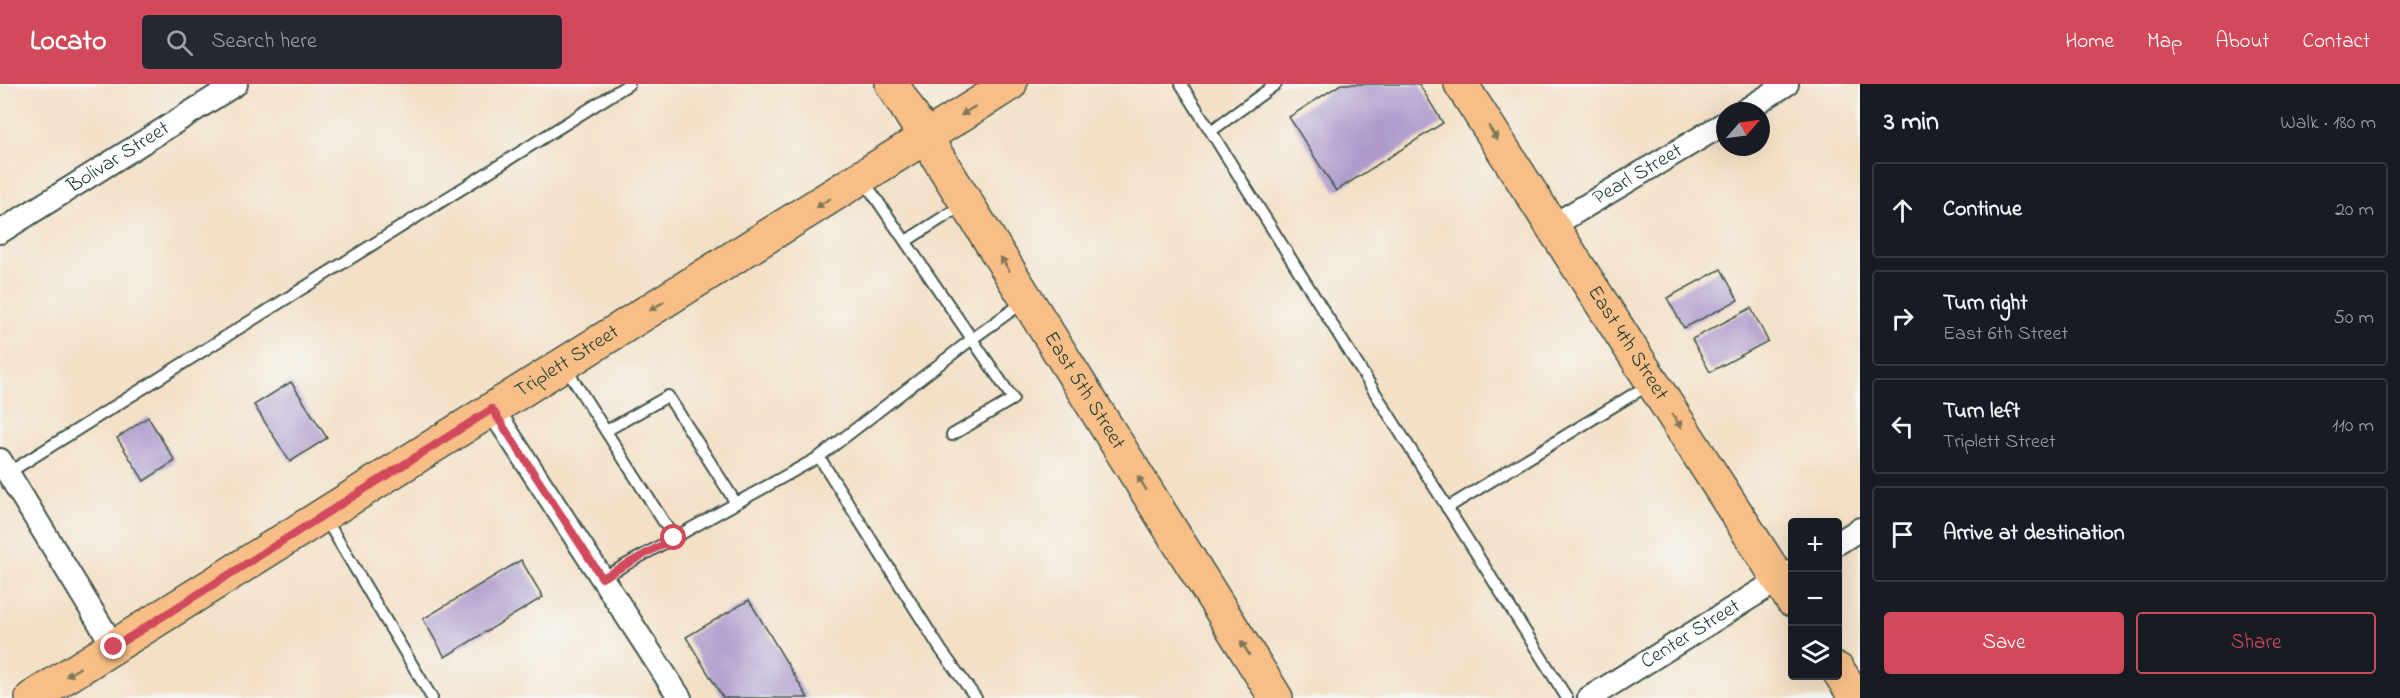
<!DOCTYPE html>
<html lang="en">
<head>
<meta charset="utf-8">
<style>
  :root { --surface:#171b24; --page:#242831; --text:#f1f3f6; --muted:#9ea1a6; --line:#363941; --accent:#d1495b }
  body { margin:0; font-family:"Indie Flower",sans-serif; background:var(--page); color:var(--text) }
  .controls { position:absolute; right:18px; bottom:18px; display:grid; overflow:hidden; border-radius:6px; box-shadow:0 6px 24px #0002 }
  .controls button { width:54px; height:54px; display:grid; place-items:center; padding:0; border:0; border-bottom:2px solid var(--line); background:var(--surface); color:var(--text); font:30px sans-serif }
  .compass { position:absolute; left:1716px; top:18px; width:54px; height:54px; border-radius:50%; background:var(--surface); box-shadow:0 6px 24px #0002; rotate:62deg }
  .stop { position:absolute; width:18px; height:18px; margin:-14px; border:4px solid #d1495b; border-radius:50%; background:#fff }
  .stop.end { background:#d1495b; border-color:#fff; box-shadow:0 2px 6px #0008 }
  .list { margin:0; padding:0; list-style:none }
  h2 { display:flex; justify-content:space-between; align-items:center; height:78px; margin:0; padding:0 24px; font-size:26px }
  h2 small { font-size:20px; font-weight:400; color:var(--muted) }
  .list li { display:grid; grid-template-columns:39px 1fr auto; gap:18px; align-items:center; box-sizing:border-box; height:96px; margin:0 12px 12px; padding:0 12px; border:2px solid var(--line); border-radius:6px }
  .list b { display:block; font-size:22px; white-space:nowrap }
  .list p { margin:0; font-size:20px; white-space:nowrap; color:var(--muted) }
  .list em { font-size:20px; font-style:normal; color:var(--muted) }
  .actions { display:flex; gap:12px; padding:18px 24px }
  .actions a { flex:1; padding:14px 0; border:2px solid var(--accent); border-radius:6px; text-align:center; font-size:21px; color:var(--accent) }
  .actions .main { background:var(--accent); color:#fff }
  .icon { flex:none; width:33px; height:33px; fill:none; stroke:currentColor; stroke-width:2; stroke-linecap:round; stroke-linejoin:round }
  .map { position:relative; flex:none; width:1860px; height:614px; overflow:hidden }
  header { display:flex; align-items:center; gap:36px; box-sizing:border-box; height:84px; padding:0 30px; background:var(--accent); color:#fff }
  header strong { font-size:28px }
  nav { display:flex; gap:33px; margin-inline-start:auto; font-size:21px }
  .search { width:420px; height:54px; background:var(--page); display:flex; align-items:center; gap:15px; box-sizing:border-box; padding:0 21px; border-radius:6px; color:var(--muted); font-size:22px }
  main { display:flex }
  aside { flex:1; background:var(--surface) }
  .map>svg:first-child { display:block }
  .building { fill:#ae9bcc }
  .lines { fill:none; stroke-linecap:round; stroke-linejoin:round }
  .service-casing { stroke:#3f554a; stroke-width:14 }
  .minor-casing { stroke:#3f554a; stroke-width:26 }
  .primary-casing { stroke:#3f554a; stroke-width:36 }
  .service { stroke:#fff; stroke-width:10 }
  .minor { stroke:#fff; stroke-width:22 }
  .primary { stroke:#f7be87; stroke-width:33 }
  .oneway { fill:#807759 }
  .route { stroke:#d1495b; stroke-width:8 }
  .labels { text-anchor:middle; dominant-baseline:central; stroke-width:6; stroke-linejoin:round; paint-order:stroke }
  .street-label { font-size:21px; fill:#1f3d34; stroke:#f6f6f2 }
</style>
</head>
<body>
<header>
<strong>Locato</strong>
<div class="search"><svg class="icon" aria-label="search" viewBox="0 0 24 24"><circle cx="10" cy="10" r="6"/><path d="M15 15l6 6"/></svg>Search here</div>
<nav><a>Home</a><a>Map</a><a>About</a><a>Contact</a></nav>
</header>
<main>
<div class="map">
<svg width="1860" height="614" viewBox="0 0 1860 614">
  <rect width="100%" height="100%" fill="#f6f6f2"/>
  <filter id="ink" filterUnits="userSpaceOnUse"><feTurbulence type="fractalNoise" baseFrequency=".0167" numOctaves="2"/><feDisplacementMap in="SourceGraphic" scale="12" xChannelSelector="R" yChannelSelector="G"/><feConvolveMatrix kernelMatrix="1 2 1 2 8 2 1 2 1" color-interpolation-filters="sRGB"/></filter>
  <filter id="wash" filterUnits="userSpaceOnUse"><feTurbulence type="fractalNoise" baseFrequency=".008" numOctaves="4" result="noise"/><feDisplacementMap in="SourceGraphic" scale="24" xChannelSelector="R" yChannelSelector="G"/><feGaussianBlur stdDeviation="1.35" result="paint"/><feColorMatrix in="noise" values="0 0 0 0 0 0 0 0 0 0 0 0 0 0 0 0 0 1.4 0 .05"/><feComposite in="paint" operator="in"/></filter>
  <g filter="url(#wash)">
    <rect width="100%" height="100%" fill="#f3e0c6"/>
    <g id="blocks">
      <!-- building -->
      <g class="building">
        <polygon points="1341,0 1419,0 1443,39 1336,107 1289,33"/>
        <polygon points="1721,185 1738,216 1684,244 1667,214"/>
        <polygon points="1751,224 1768,257 1710,288 1692,255"/>
        <polygon points="291,298 327,354 290,378 254,321"/>
        <polygon points="148,333 175,377 144,397 117,354"/>
        <polygon points="521,476 543,513 445,573 423,535"/>
        <polygon points="749,516 808,614 723,614 686,553"/>
      </g>
    </g>
  </g>
  <g filter="url(#ink)">
    <use href="#blocks" fill-opacity="0" stroke="#3f554a" stroke-width="1.5"/>
    <g class="lines">
      <!-- service casing -->
      <g class="service-casing">
        <g id="service">
          <polyline points="1181,0 1567,614"/>
          <polyline points="1211,47 1276,0"/>
          <polyline points="864,97 1013,315 952,351"/>
          <polyline points="906,157 964,120"/>
          <polyline points="565,283 674,454"/>
          <polyline points="606,347 668,312 736,419"/>
          <polyline points="819,373 941,566 976,614"/>
          <polyline points="8,389 629,0"/>
          <polyline points="1447,424 1650,300"/>
          <polyline points="325,434 432,614"/>
          <polyline points="602,494 819,373 972,255 1025,217"/>
        </g>
      </g>
      <!-- minor casing -->
      <g class="minor-casing">
        <g id="minor">
          <polyline points="1744,27 1787,0"/>
          <path id="s1" d="M1552,142L1725,39"/>
          <path id="s2" d="M0,148L236,0"/>
          <polyline points="492,325 680,614"/>
          <polyline points="0,376 114,563"/>
          <polyline points="1838,459 1860,445"/>
          <path id="s3" d="M1589,614L1791,488"/>
        </g>
      </g>
      <!-- primary casing -->
      <g class="primary-casing">
        <g id="primary">
          <path id="s4" d="M892,0L1276,614"/>
          <path id="s5" d="M1461,0L1792,516"/>
          <polyline points="1838,586 1856,614"/>
          <path id="s6" d="M32,614L1010,0"/>
        </g>
      </g>
      <!-- service -->
      <use href="#service" class="service"/>
      <!-- minor -->
      <use href="#minor" class="minor"/>
      <!-- primary -->
      <use href="#primary" class="primary"/>
    </g>
    <!-- one-way arrows -->
    <defs><path id="oneway-solid" d="M-6-.8H1V-3.2L6.5 0L1 3.2V.8H-6Z" transform="scale(1.5)"/></defs>
    <g class="oneway">
      <use href="#oneway-solid" transform="translate(968 27) rotate(147)"/>
      <use href="#oneway-solid" transform="translate(1493 49) rotate(57)"/>
      <use href="#oneway-solid" transform="translate(823 119) rotate(148)"/>
      <use href="#oneway-solid" transform="translate(1005 180) rotate(-122)"/>
      <use href="#oneway-solid" transform="translate(657 222) rotate(148)"/>
      <use href="#oneway-solid" transform="translate(1677 337) rotate(57)"/>
      <use href="#oneway-solid" transform="translate(1142 399) rotate(-122)"/>
      <use href="#oneway-solid" transform="translate(1245 564) rotate(-122)"/>
      <use href="#oneway-solid" transform="translate(73 588) rotate(148)"/>
    </g>
  </g>
  <g class="lines" filter="url(#ink)">
    <!-- route -->
    <polyline class="route" points="114,563 492,325 602,494 674,454"/>
  </g>
  <g class="labels">
    <!-- street labels -->
    <g class="street-label">
      <text stroke="none"><textPath href="#s2" startOffset="140">Bolivar Street</textPath></text>
      <text stroke="none"><textPath href="#s1" startOffset="100">Pearl Street</textPath></text>
      <text stroke="none"><textPath href="#s5" startOffset="308">East 4th Street</textPath></text>
      <text stroke="none"><textPath href="#s6" startOffset="632">Triplett Street</textPath></text>
      <text stroke="none"><textPath href="#s4" startOffset="362">East 5th Street</textPath></text>
      <text stroke="none"><textPath href="#s3" startOffset="120">Center Street</textPath></text>
    </g>
  </g>
</svg>
<div class="controls">
<button>+</button>
<button>−</button>
<button><svg class="icon" aria-label="layers" viewBox="0 0 24 24"><path d="M12 4l9 5-9 5-9-5zM3 14l9 5 9-5"/></svg></button>
</div>
<svg class="compass" viewBox="-18 -18 36 36"><path d="M0-13l5 13h-10z" fill="#e53935"/><path d="M0 13l5-13h-10z" fill="#9ea1a6"/></svg>
<div class="stop" style="left:674px;top:454px"></div>
<div class="stop end" style="left:114px;top:563px"></div>
</div>
<aside>
<h2>3 min<small>Walk · 180 m</small></h2>
<ul class="list">
<li><svg class="icon" aria-label="ahead" viewBox="0 0 24 24"><path d="M12 20V5M6 11l6-6 6 6"/></svg><div><b>Continue</b></div><em>20 m</em></li>
<li><svg class="icon" aria-label="right" viewBox="0 0 24 24"><path d="M7 20v-9h11M14 6l5 5-5 5"/></svg><div><b>Turn right</b><p>East 6th Street</p></div><em>50 m</em></li>
<li><svg class="icon" aria-label="left" viewBox="0 0 24 24"><path d="M17 20v-9H6M10 6l-5 5 5 5"/></svg><div><b>Turn left</b><p>Triplett Street</p></div><em>110 m</em></li>
<li><svg class="icon" aria-label="arrive" viewBox="0 0 24 24"><path d="M6 21V4h12l-3 4 3 4H6"/></svg><div><b>Arrive at destination</b></div></li>
</ul>
<div class="actions"><a class="main">Save</a><a>Share</a></div>
</aside>
</main>
</body>
</html>
